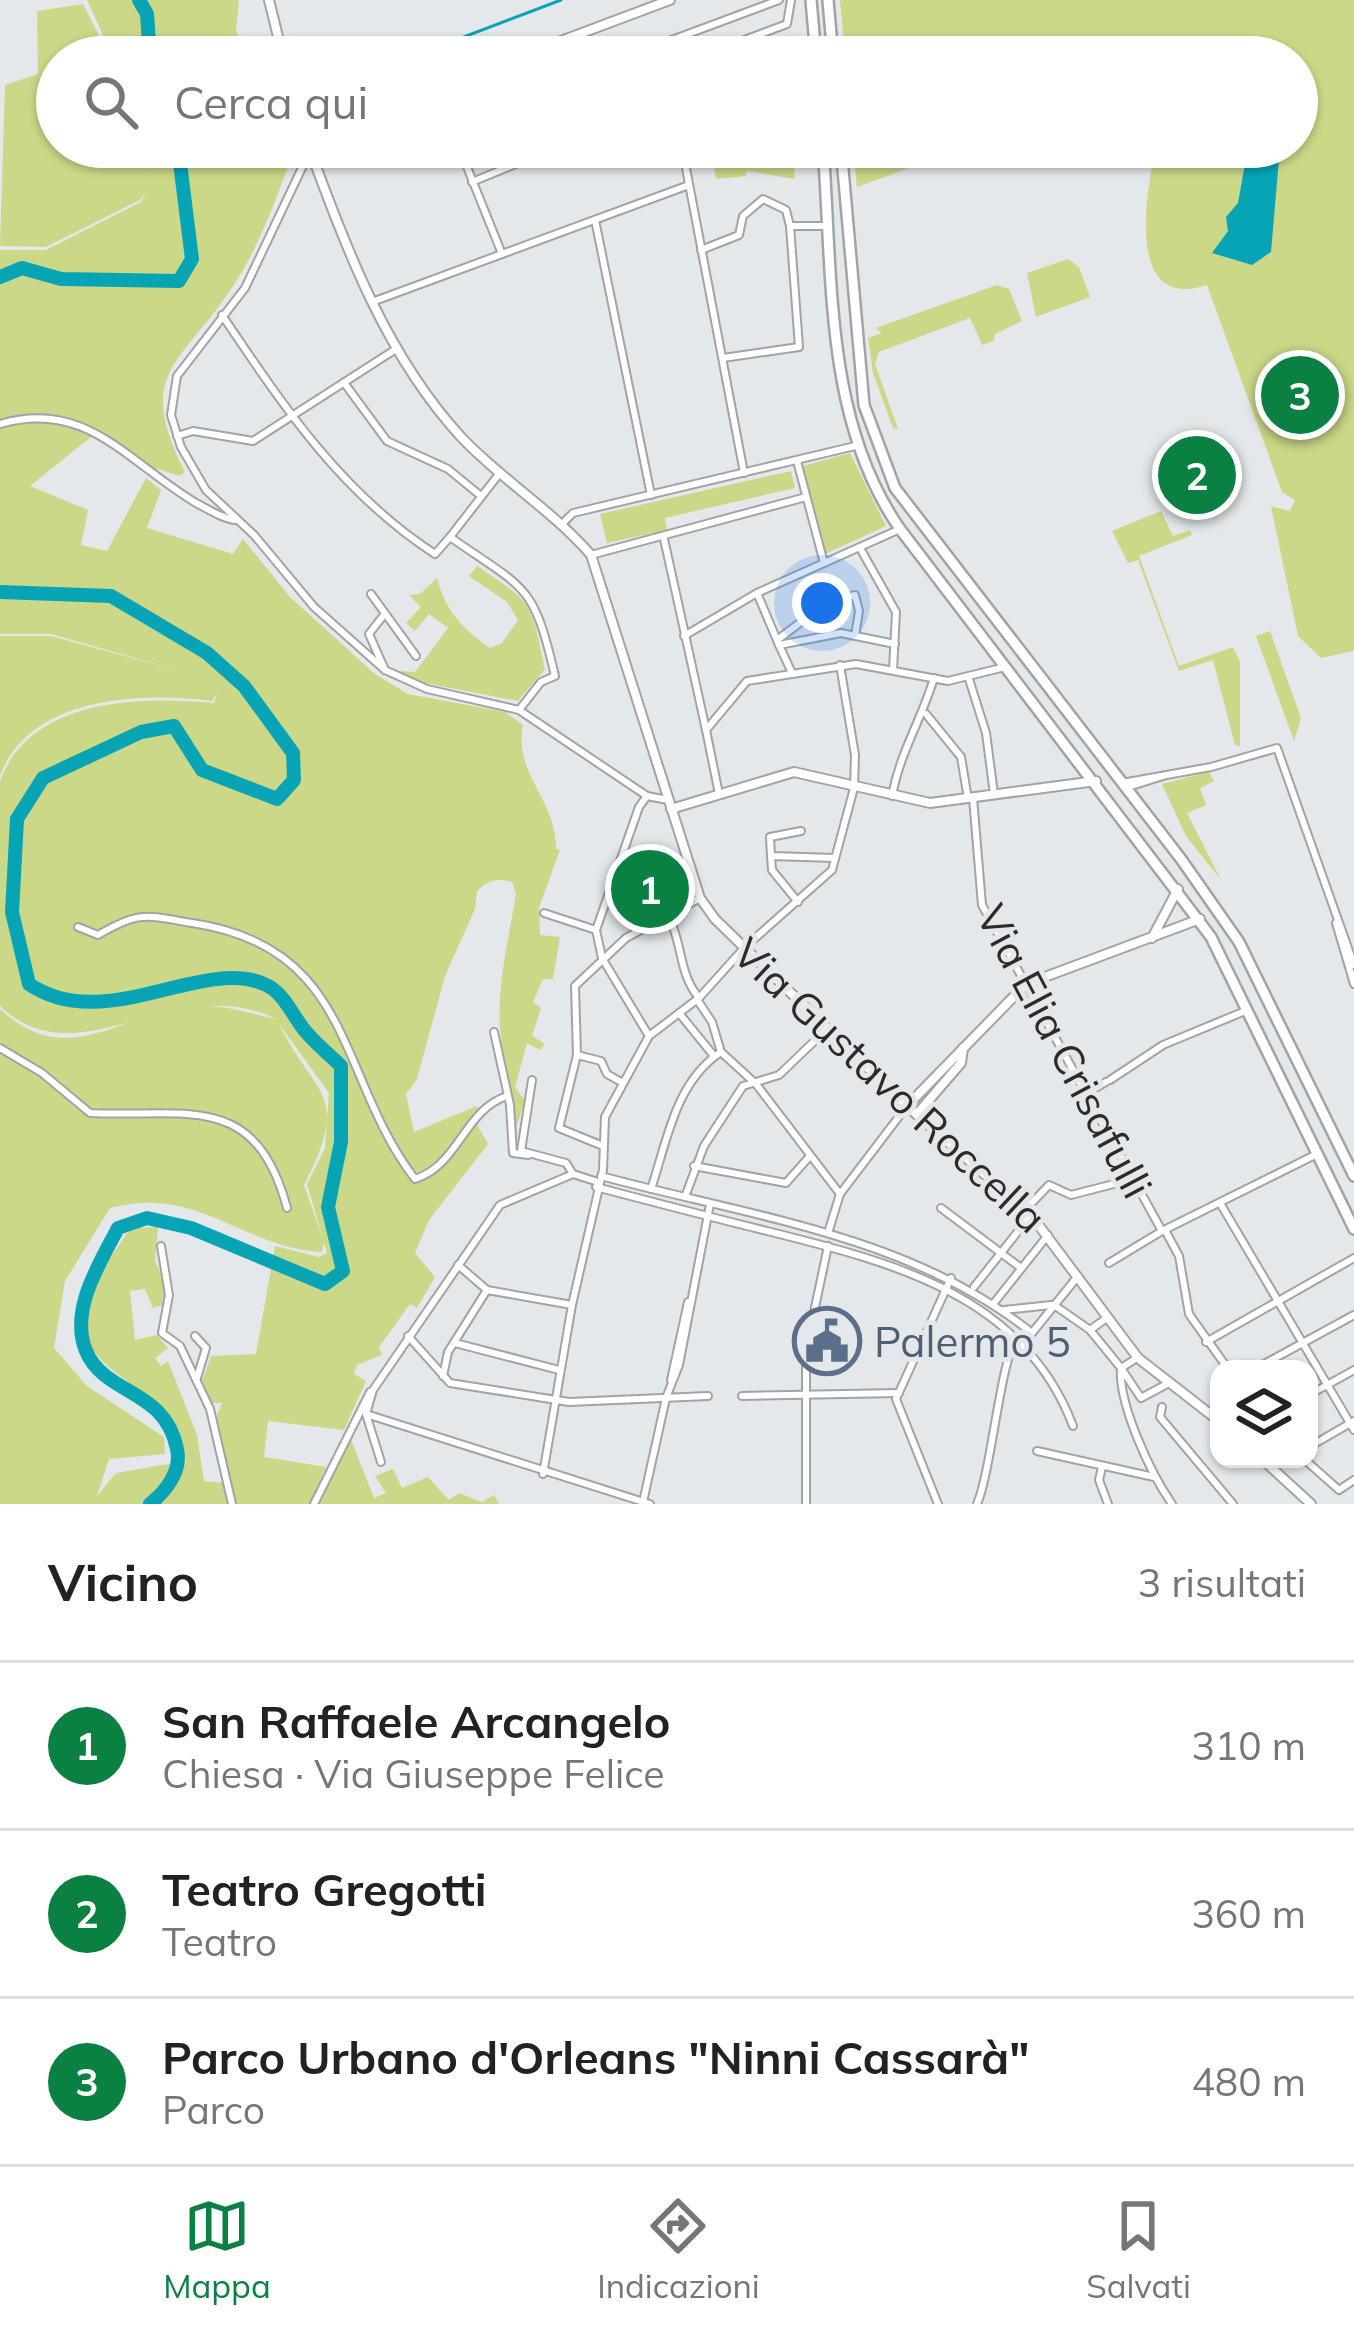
<!DOCTYPE html>
<html lang="it">
<head>
<meta charset="utf-8">
<style>
  :root { --surface:#fff; --page:#f6f6f6; --text:#222; --muted:#767676; --line:#e0e0e0; --accent:#0b8043 }
  body { margin:0; font-family:Mulish,sans-serif; background:var(--page); color:var(--text) }
  .controls { position:absolute; right:36px; bottom:36px; display:grid; overflow:hidden; border-radius:24px; box-shadow:0 3px 9px #0004 }
  .controls button { width:108px; height:108px; display:grid; place-items:center; padding:0; border:0; border-bottom:3px solid var(--line); background:var(--surface); color:var(--text); font:60px sans-serif }
  .you { position:absolute; left:822px; top:603px; width:42px; height:42px; margin:-30px; border:9px solid #fff; border-radius:50%; background:#1a73e8; box-shadow:0 0 0 18px #1a73e833 }
  .badge { display:grid; place-items:center; width:78px; height:78px; border-radius:50%; background:var(--accent); color:#fff; font-size:39px; font-weight:700 }
  .pin { position:absolute; translate:-50% -50%; border:6px solid #fff; box-shadow:0 3px 12px #0006 }
  .list { margin:0; padding:0; list-style:none }
  h2 { display:flex; justify-content:space-between; align-items:center; height:156px; margin:0; padding:0 48px; font-size:51px }
  h2 small { font-size:39px; font-weight:400; color:var(--muted) }
  .list li { display:grid; grid-template-columns:78px 1fr auto; gap:36px; align-items:center; box-sizing:border-box; height:168px; padding:0 48px; border-top:3px solid var(--line) }
  .list b { display:block; font-size:45px; white-space:nowrap }
  .list p { margin:0; font-size:39px; white-space:nowrap; color:var(--muted) }
  .list em { font-size:39px; font-style:normal; color:var(--muted) }
  .icon { flex:none; width:66px; height:66px; fill:none; stroke:currentColor; stroke-width:2; stroke-linecap:round; stroke-linejoin:round }
  .map { position:relative; flex:none; width:1354px; height:1504px; overflow:hidden }
  .search { position:absolute; background:var(--surface); box-shadow:0 3px 9px #0004; left:36px; right:36px; top:36px; height:132px; display:flex; align-items:center; gap:30px; box-sizing:border-box; padding:0 42px; border-radius:66px; color:var(--muted); font-size:45px }
  .sheet { height:660px; background:var(--surface) }
  nav { display:flex; justify-content:space-around; align-items:center; box-sizing:border-box; height:168px; border-top:3px solid var(--line); background:var(--surface); font-size:33px; color:var(--muted) }
  nav a { display:grid; justify-items:center; gap:6px }
  nav .on { color:var(--accent) }
  .map>svg:first-child { display:block }
  .green { fill:#cad887 }
  .water { fill:#07a4b6 }
  .lines { fill:none; stroke-linecap:round; stroke-linejoin:round }
  .stream { stroke:#07a4b6; stroke-width:3 }
  .river { stroke:#07a4b6; stroke-width:14 }
  .minor-casing { stroke:#a0a4a7; stroke-width:10 }
  .tertiary-casing { stroke:#a0a4a7; stroke-width:12 }
  .secondary-casing { stroke:#a0a4a7; stroke-width:14 }
  .minor { stroke:#fff; stroke-width:6 }
  .tertiary { stroke:#fff; stroke-width:8 }
  .secondary { stroke:#fff; stroke-width:9 }
  .labels { text-anchor:middle; dominant-baseline:central; stroke-width:10; stroke-linejoin:round; paint-order:stroke }
  .street-label { font-size:42px; fill:#2a2b2d; stroke:#e4e8eb }
  .service-label { font-size:42px; fill:#4e5e75; stroke:#e4e8eb; text-anchor:start }
</style>
</head>
<body>
<div class="map">
<svg width="1354" height="1504" viewBox="0 0 1354 1504">
  <rect width="100%" height="100%" fill="#e4e8eb"/>
  <!-- green -->
  <g class="green">
    <polygon points="87,0 239,0 236,31 246,57 113,57"/>
    <path d="M840,0H1354V651L1321,658L1298,636L1271,506L1290,511L1295,500L1282,492L1207,285C1126,312 1145,196 1156,147H1297V57H845Z"/>
    <path d="M83,4L110,57H57V147H146L152,172L148,147H295C278,195 258,251 229,292C179,366 135,373 185,472L180,476L141,464L96,433L30,486L88,510L81,545L107,551L146,478L161,490L147,528L233,554L243,539L290,597L375,674L408,694L505,712L523,725C513,774 557,800 556,849L560,850L539,908L540,935L560,937L553,979H543L533,1002L541,1008L532,1036L545,1044L540,1050L527,1043L515,1087L525,1101L515,1131L511,1133C514,1097 503,1065 500,1028C497,984 509,938 516,894L512,882C498,878 488,880 477,891L475,909L445,976L417,1079L406,1094L414,1132L477,1106L478,1126L488,1144L429,1220L415,1253L435,1277L417,1308L410,1304L379,1347L382,1355L357,1365L354,1374L366,1381L344,1430L268,1421L264,1457L326,1467L310,1504H234L217,1416L222,1403H211L202,1381L211,1356L256,1354L275,1246L319,1257L327,1253L307,1184L325,1148L329,1093L279,1024C315,1097 352,1092 304,1185L324,1242L322,1252C243,1248 197,1184 110,1208L65,1281L54,1348L87,1386L164,1437L165,1454L109,1459L97,1496L116,1473L186,1461C166,1350 10,1391 131,1228L158,1227L155,1261L167,1287L162,1305L153,1308L145,1289L130,1291L135,1340L157,1335L168,1348L155,1358L161,1366L168,1361L197,1435L204,1481L223,1483L228,1504H0V1009C68,1073 123,1011 193,1006C222,1004 249,1013 276,1019C174,969 79,1082 0,1006V781C31,698 139,696 214,703L217,693L212,701C141,692 30,696 0,776V636H51L184,672L51,634H0V250H46L141,202L146,191L140,200L46,247L0,246L5,85L38,74L37,11Z"/>
    <polygon points="711,147 792,147 795,179 747,171 745,176 716,179"/>
    <polygon points="853,147 968,147 857,187"/>
    <polygon points="1068,259 1079,267 1090,297 1036,317 1027,273"/>
    <polygon points="997,285 1009,289 1022,321 995,334 994,341 982,345 970,318 879,352 875,364 898,429 893,428 873,373 868,338 881,333 876,328"/>
    <polygon points="850,453 886,526 825,554 803,466"/>
    <polygon points="791,471 795,488 665,518 667,530 607,543 600,514"/>
    <polygon points="1161,511 1173,536 1190,530 1192,535 1139,556 1179,666 1233,647 1240,662 1240,746 1235,745 1213,660 1179,671 1138,560 1128,563 1112,531"/>
    <path d="M477,566C536,606 530,600 545,669L518,701L420,682L398,671L415,672L448,628L429,614L415,631L406,623L421,607L409,595L420,594L437,578C446,612 462,628 490,648L502,643L518,620L507,602L469,576Z"/>
    <polygon points="1270,631 1301,718 1294,741 1256,636"/>
    <polygon points="1209,772 1214,781 1200,788 1206,805 1187,813 1221,880 1186,836 1162,784"/>
    <polygon points="350,1437 374,1498 386,1493 375,1476 393,1469 402,1488 428,1477 449,1500 459,1493 482,1502 494,1495 499,1504 318,1504"/>
  </g>
  <!-- water -->
  <polygon class="water" points="1248,147 1280,147 1271,252 1252,265 1212,253 1228,231 1226,217 1238,203"/>
  <g class="lines">
    <!-- stream -->
    <polyline class="stream" points="411,57 561,0"/>
    <!-- river -->
    <g class="river">
      <polyline points="139,0 147,14 150,57"/>
      <polyline points="0,277 22,268 61,279 179,281 192,259 178,147"/>
      <path d="M0,592L111,596L207,653L244,686L293,753L294,780L277,799L202,770L174,726L141,732L43,778L17,819L12,912L29,984C107,1038 213,948 273,989C287,999 295,1020 307,1033C317,1045 330,1055 341,1066V1142L328,1207L343,1271L325,1284L191,1228L147,1218L118,1228C100,1263 69,1310 86,1351C105,1396 165,1388 177,1449C182,1471 166,1491 150,1504"/>
    </g>
    <!-- minor casing -->
    <g class="minor-casing">
      <g id="minor">
        <polyline points="626,57 779,0"/>
        <polyline points="699,57 787,24 791,0"/>
        <polyline points="799,57 815,51"/>
        <polyline points="459,147 502,254"/>
        <polyline points="682,147 744,473"/>
        <polyline points="310,151 245,288 177,376 171,415 181,447 206,490 254,535 314,607 385,670 427,689 519,710 647,796"/>
        <polyline points="472,182 557,147"/>
        <polyline points="595,220 651,495"/>
        <polyline points="701,250 739,235 743,216 763,199 786,210 790,226 826,226"/>
        <polyline points="372,302 689,185"/>
        <path d="M222,315C284,407 341,493 435,554L450,537C527,591 533,582 555,676L541,682L519,710"/>
        <polyline points="723,358 799,347 790,226"/>
        <polyline points="345,384 387,441 448,469 481,496"/>
        <path d="M0,424C86,399 126,461 196,503C209,510 225,520 237,520"/>
        <polyline points="177,436 193,431 253,441 396,349"/>
        <polyline points="797,461 824,563"/>
        <polyline points="563,523 573,513 855,446"/>
        <polyline points="450,537 499,474"/>
        <polyline points="664,539 706,730"/>
        <polyline points="860,548 896,612 893,670"/>
        <polyline points="591,555 806,497"/>
        <polyline points="757,593 779,645 841,633 895,644"/>
        <polyline points="371,594 416,656"/>
        <polyline points="383,616 369,634 385,670"/>
        <polyline points="684,636 757,593 900,529"/>
        <polyline points="777,640 829,601 855,595 859,611 855,636"/>
        <polyline points="779,645 791,671"/>
        <polyline points="968,676 986,733 994,794"/>
        <polyline points="926,714 961,757 968,799"/>
        <polyline points="1122,783 1211,767 1277,748 1354,965"/>
        <polyline points="1128,787 1163,776"/>
        <polyline points="719,794 706,730 747,681 856,664 948,681 1005,667"/>
        <path d="M892,796C900,752 921,721 934,678"/>
        <polyline points="973,798 982,905 1162,1231"/>
        <polyline points="771,856 770,837 801,831"/>
        <polyline points="798,902 772,870 771,856 835,858"/>
        <polyline points="544,913 596,930"/>
        <path d="M668,915C683,943 678,973 699,998"/>
        <polyline points="1336,923 1354,984"/>
        <path d="M78,927L98,935C139,911 144,915 192,923C355,947 337,1078 415,1179C459,1165 464,1110 507,1096"/>
        <polyline points="698,1001 712,1022 721,1052 756,1084 840,1194"/>
        <polyline points="679,1013 714,1056"/>
        <polyline points="494,1032 510,1105 513,1153 528,1155"/>
        <polyline points="649,1036 602,958 596,930 639,807 647,796 668,800"/>
        <path d="M0,1048L42,1073L90,1113C185,1118 255,1089 287,1208"/>
        <polyline points="577,1055 601,1061 607,1074 623,1083"/>
        <polyline points="532,1080 521,1151 566,1163 573,1174"/>
        <polyline points="1110,1080 1163,1045 1245,1011"/>
        <polyline points="1087,1093 1106,1082"/>
        <polyline points="603,1146 559,1128 577,1055 575,986 626,938 700,898"/>
        <polyline points="694,1166 786,1183 809,1157"/>
        <path d="M601,1176C748,1216 910,1235 1032,1333L1024,1342"/>
        <path d="M596,1187C653,1202 710,1217 767,1231C891,1262 1023,1294 1073,1426"/>
        <path d="M651,1189C667,1142 675,1082 721,1052"/>
        <polyline points="685,1197 704,1146 743,1086 779,1075 827,1029"/>
        <polyline points="1220,1203 1354,1430"/>
        <polyline points="941,1208 1021,1268"/>
        <polyline points="1026,1209 1049,1185 1071,1195 1133,1179"/>
        <polyline points="1166,1232 1179,1256 1189,1314 1228,1369"/>
        <polyline points="828,1233 840,1194 907,1106"/>
        <polyline points="161,1246 169,1295 162,1333 180,1346 210,1409 232,1504"/>
        <polyline points="1109,1263 1162,1231 1317,1154"/>
        <polyline points="458,1265 487,1290 572,1305"/>
        <polyline points="974,1287 1031,1215"/>
        <polyline points="994,1303 1048,1235"/>
        <polyline points="1054,1305 1090,1330 1121,1368 1137,1358"/>
        <polyline points="1004,1310 1051,1305"/>
        <polyline points="1090,1330 1108,1317"/>
        <polyline points="1032,1333 1078,1276"/>
        <polyline points="195,1336 206,1348 197,1378"/>
        <polyline points="408,1336 450,1383 569,1402 708,1396"/>
        <polyline points="1206,1342 1354,1258"/>
        <polyline points="455,1343 559,1370"/>
        <path d="M1121,1368C1118,1404 1151,1474 1172,1504"/>
        <polyline points="1121,1368 1141,1398 1167,1384"/>
        <polyline points="1255,1369 1354,1315"/>
        <polyline points="443,1376 448,1352 487,1290"/>
        <polyline points="671,1380 688,1302"/>
        <polyline points="1309,1395 1354,1370"/>
        <polyline points="742,1396 899,1393"/>
        <polyline points="1162,1407 1160,1417 1233,1504"/>
        <polyline points="366,1414 650,1504"/>
        <polyline points="1309,1447 1354,1421"/>
        <polyline points="1037,1451 1154,1477"/>
        <polyline points="1304,1459 1339,1490 1354,1480"/>
        <polyline points="381,1462 366,1414 373,1390 500,1205 573,1174 598,1182"/>
        <polyline points="1102,1467 1099,1480 1108,1504"/>
        <polyline points="543,1474 572,1305 603,1170 605,1117 649,1036 699,998 744,948 832,870 854,788 855,755 840,665"/>
        <polyline points="643,1502 666,1398 679,1365 710,1204"/>
        <polyline points="314,1504 370,1392"/>
        <polyline points="806,1504 806,1350 828,1246"/>
        <polyline points="938,1504 896,1399 951,1278"/>
        <path d="M977,1504C992,1469 1001,1353 1018,1337"/>
      </g>
    </g>
    <!-- tertiary casing -->
    <g class="tertiary-casing">
      <g id="tertiary">
        <polyline points="269,0 283,57"/>
        <polyline points="518,57 670,0"/>
        <path d="M309,147C346,249 387,357 462,438C502,480 553,511 591,555L700,898L715,919L907,1106L1031,1215L1138,1358L1219,1421"/>
        <polyline points="671,809 794,772 930,803 1096,781"/>
        <polyline points="1152,938 1178,889"/>
        <polyline points="907,1106 1026,984 1200,919"/>
        <polyline points="917,1114 961,1063 963,1048"/>
        <polyline points="1262,1459 1311,1504"/>
      </g>
    </g>
    <!-- secondary casing -->
    <g class="secondary-casing">
      <g id="secondary">
        <polyline points="811,0 816,57"/>
        <polyline points="828,0 833,57"/>
        <path d="M823,147C833,276 824,420 900,529L1211,937L1354,1229"/>
        <polyline points="841,147 864,405 895,488 1181,859 1239,942 1354,1176"/>
      </g>
    </g>
    <!-- minor -->
    <use href="#minor" class="minor"/>
    <!-- tertiary -->
    <use href="#tertiary" class="tertiary"/>
    <!-- secondary -->
    <use href="#secondary" class="secondary"/>
  </g>
  <!-- icons -->
  <defs>
    <g id="civic-ring" transform="scale(3.45)"><circle r="9.5" fill="#e4e8eb" stroke="#5c6f8a" stroke-width="1.5"/><path d="M-.6-6.5H3V-4.5H.6V-3L4-1V1h2V6H-6V1h2V-1L-.6-3ZM-1.2 2.5V6h2.4V2.5Z" fill="#5c6f8a"/></g>
  </defs>
  <g fill-rule="evenodd">
    <use href="#civic-ring" x="827" y="1341"/>
  </g>
  <g class="labels">
    <!-- street labels -->
    <g class="street-label">
      <text transform="translate(1065 1051) rotate(62)">Via Elia Crisafulli</text>
      <text transform="translate(890 1085) rotate(43)">Via Gustavo Roccella</text>
    </g>
    <!-- service labels -->
    <g class="service-label">
      <text x="874" y="1341">Palermo 5</text>
    </g>
  </g>
</svg>
<div class="controls">
<button><svg class="icon" aria-label="layers" viewBox="0 0 24 24"><path d="M12 4l9 5-9 5-9-5zM3 14l9 5 9-5"/></svg></button>
</div>
<div class="you"></div>
<div class="pin badge" style="left:650px;top:889px">1</div>
<div class="pin badge" style="left:1197px;top:475px">2</div>
<div class="pin badge" style="left:1300px;top:395px">3</div>
<div class="search"><svg class="icon" aria-label="search" viewBox="0 0 24 24"><circle cx="10" cy="10" r="6"/><path d="M15 15l6 6"/></svg>Cerca qui</div>
</div>
<section class="sheet">
<h2>Vicino<small>3 risultati</small></h2>
<ul class="list">
<li><span class="badge">1</span><div><b>San Raffaele Arcangelo</b><p>Chiesa · Via Giuseppe Felice</p></div><em>310 m</em></li>
<li><span class="badge">2</span><div><b>Teatro Gregotti</b><p>Teatro</p></div><em>360 m</em></li>
<li><span class="badge">3</span><div><b>Parco Urbano d'Orleans &quot;Ninni Cassarà&quot;</b><p>Parco</p></div><em>480 m</em></li>
</ul>
</section>
<nav>
<a class="on"><svg class="icon" aria-label="map" viewBox="0 0 24 24"><path d="M3 6l6-2 6 2 6-2v14l-6 2-6-2-6 2zM9 4v14M15 6v14"/></svg>Mappa</a>
<a><svg class="icon" aria-label="directions" viewBox="0 0 24 24"><path d="M12 3l9 9-9 9-9-9zM9 14v-3h6M13 9l2 2-2 2"/></svg>Indicazioni</a>
<a><svg class="icon" aria-label="saved" viewBox="0 0 24 24"><path d="M7 4h10v16l-5-4-5 4z"/></svg>Salvati</a>
</nav>
</body>
</html>
